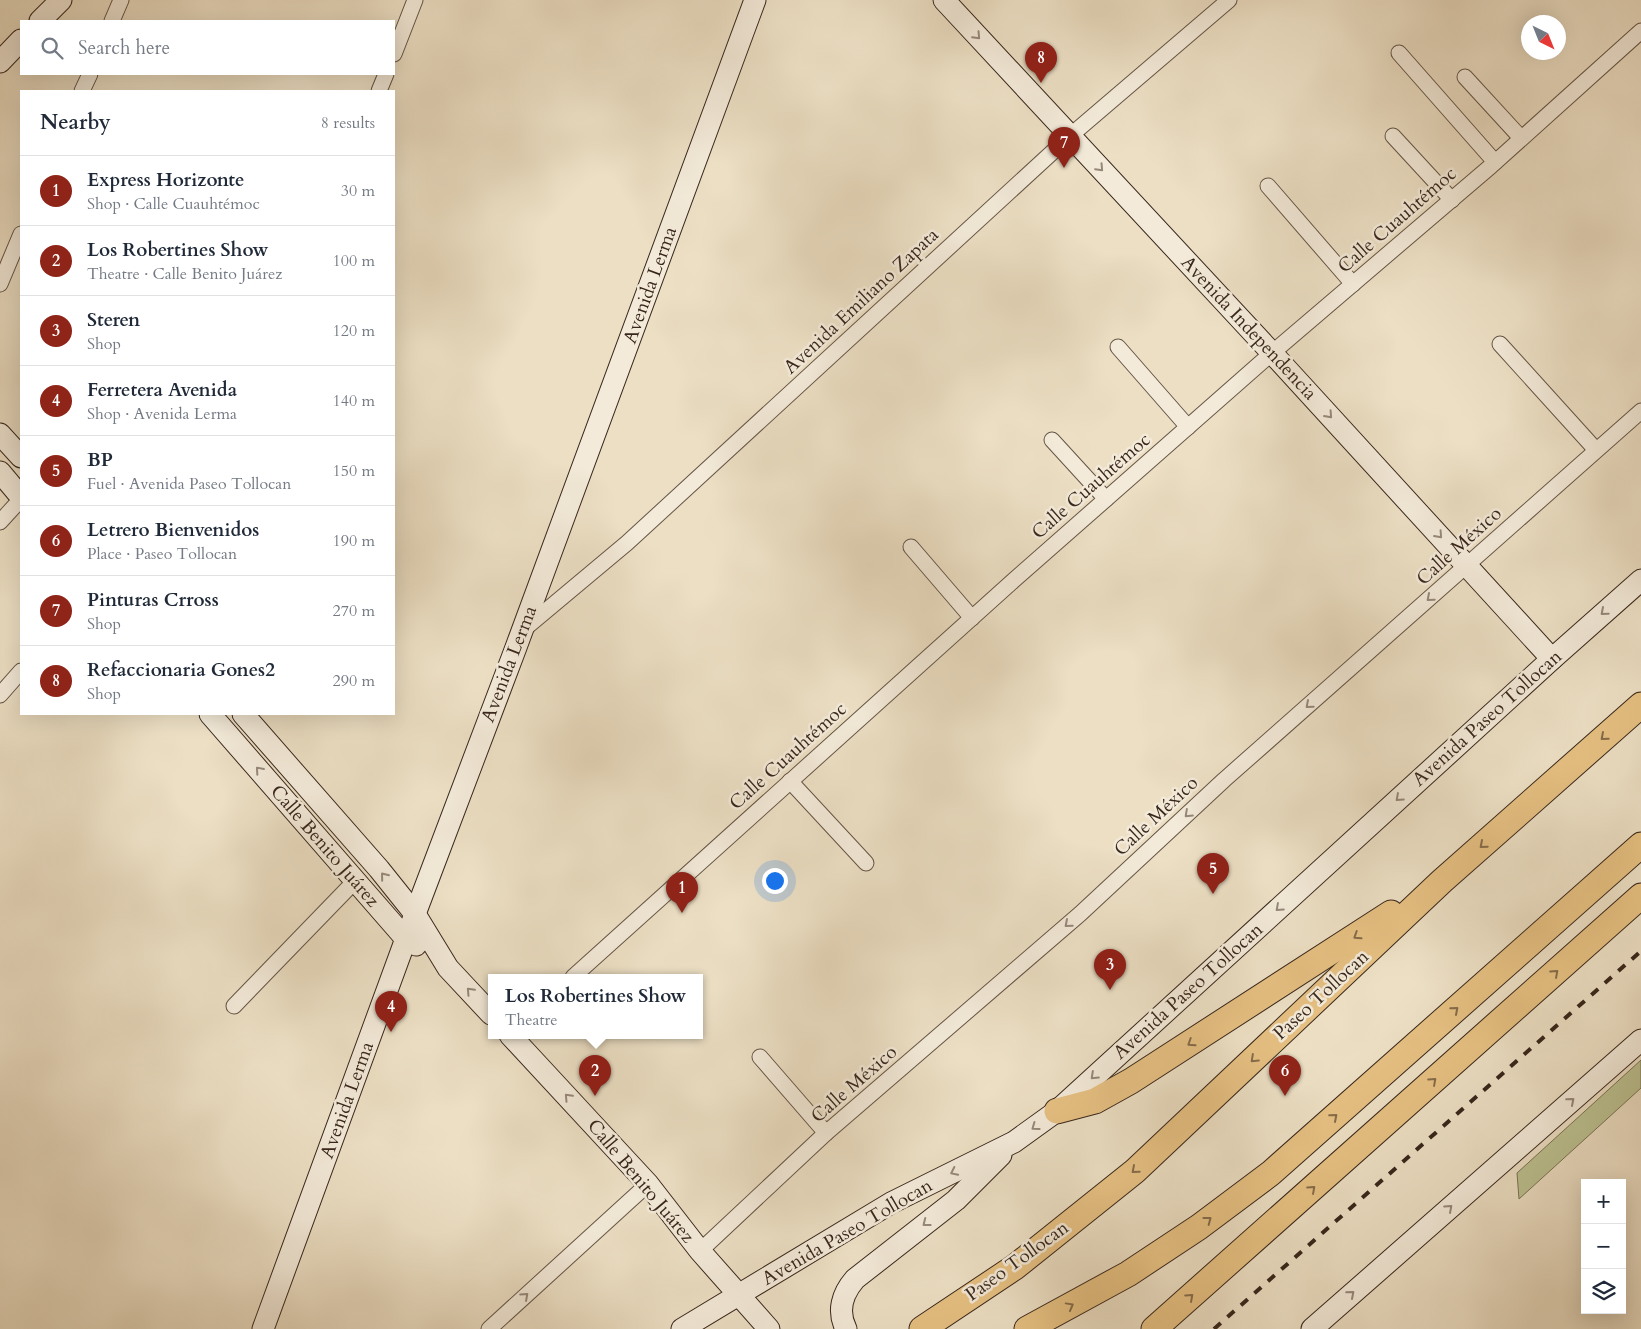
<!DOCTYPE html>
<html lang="en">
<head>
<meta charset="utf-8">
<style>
  :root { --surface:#fff; --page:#f2f2f3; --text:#1f2937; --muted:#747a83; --line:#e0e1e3; --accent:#8f2418 }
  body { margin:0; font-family:Cardo,serif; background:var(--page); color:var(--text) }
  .controls { position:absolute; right:15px; bottom:15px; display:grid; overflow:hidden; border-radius:0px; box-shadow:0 5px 20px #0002 }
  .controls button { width:45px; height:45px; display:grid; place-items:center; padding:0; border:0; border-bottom:1px solid var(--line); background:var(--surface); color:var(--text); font:25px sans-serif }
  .compass { position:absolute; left:1521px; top:15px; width:45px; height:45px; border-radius:50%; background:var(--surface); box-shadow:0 5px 20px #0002; rotate:137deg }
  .you { position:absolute; left:774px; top:880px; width:18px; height:18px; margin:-12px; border:4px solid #fff; border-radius:50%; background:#1a73e8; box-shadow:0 0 0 8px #1a73e833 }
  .badge { display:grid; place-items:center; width:32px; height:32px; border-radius:50%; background:var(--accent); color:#fff; font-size:16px; font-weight:700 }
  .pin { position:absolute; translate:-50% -41px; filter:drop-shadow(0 1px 2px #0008) }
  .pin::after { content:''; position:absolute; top:26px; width:18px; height:15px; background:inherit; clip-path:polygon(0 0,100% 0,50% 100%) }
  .popup { position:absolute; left:488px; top:974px; width:215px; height:65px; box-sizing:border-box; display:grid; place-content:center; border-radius:0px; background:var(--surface); filter:drop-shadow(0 1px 4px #0005); font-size:16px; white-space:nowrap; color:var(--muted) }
  .popup b { font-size:19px; color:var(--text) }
  .popup::after { content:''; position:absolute; left:50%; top:100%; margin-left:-10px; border:10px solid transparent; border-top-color:var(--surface) }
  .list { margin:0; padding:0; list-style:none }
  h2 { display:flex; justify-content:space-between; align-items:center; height:65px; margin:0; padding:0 20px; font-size:21px }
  h2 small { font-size:16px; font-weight:400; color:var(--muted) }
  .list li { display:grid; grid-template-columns:32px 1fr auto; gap:15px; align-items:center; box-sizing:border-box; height:70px; padding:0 20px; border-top:1px solid var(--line) }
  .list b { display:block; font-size:19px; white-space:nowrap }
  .list p { margin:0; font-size:16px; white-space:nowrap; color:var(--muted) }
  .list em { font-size:16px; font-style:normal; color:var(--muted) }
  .icon { flex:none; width:28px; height:28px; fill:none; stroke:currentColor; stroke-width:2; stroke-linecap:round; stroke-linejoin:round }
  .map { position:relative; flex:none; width:1641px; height:1329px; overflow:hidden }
  .search { position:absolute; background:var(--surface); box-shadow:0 5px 20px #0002; left:20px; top:20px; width:375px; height:55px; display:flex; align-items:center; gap:12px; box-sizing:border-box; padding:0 18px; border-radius:0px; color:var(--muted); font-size:19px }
  .panel { position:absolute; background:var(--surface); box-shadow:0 5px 20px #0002; left:20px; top:90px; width:375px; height:625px; border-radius:0px }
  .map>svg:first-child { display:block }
  .garden { fill:#bcc191; stroke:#7a7456 }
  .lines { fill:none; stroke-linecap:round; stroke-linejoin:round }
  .minor-casing { stroke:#655546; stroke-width:17 }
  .secondary-casing { stroke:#38271c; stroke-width:23 }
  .trunk-casing { stroke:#38271c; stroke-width:27 }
  .minor { stroke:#f3ead9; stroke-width:15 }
  .secondary { stroke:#f3ead9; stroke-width:21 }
  .trunk { stroke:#e6c082; stroke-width:25 }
  .rail { stroke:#38271c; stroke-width:4; stroke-dasharray:9 9; stroke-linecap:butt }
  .oneway { stroke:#96887a }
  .oneway2 { stroke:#866c4a }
  .labels { text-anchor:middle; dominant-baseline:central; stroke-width:5; stroke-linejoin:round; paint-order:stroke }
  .street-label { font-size:19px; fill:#38271c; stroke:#f3ead9 }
</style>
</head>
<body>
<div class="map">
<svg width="1641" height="1329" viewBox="0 0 1641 1329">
  <rect width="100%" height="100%" fill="#ecdfc4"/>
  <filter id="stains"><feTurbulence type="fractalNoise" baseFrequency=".004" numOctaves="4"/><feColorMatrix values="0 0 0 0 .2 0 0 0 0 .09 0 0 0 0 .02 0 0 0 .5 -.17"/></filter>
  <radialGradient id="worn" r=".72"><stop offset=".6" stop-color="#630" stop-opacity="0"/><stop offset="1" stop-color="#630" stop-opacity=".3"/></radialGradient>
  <!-- garden -->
  <polygon class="garden" points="1641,1060 1641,1088 1519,1199 1517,1173"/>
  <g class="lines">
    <!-- minor casing -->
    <g class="minor-casing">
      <g id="minor">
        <polyline points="112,21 121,0"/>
        <polyline points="1399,53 1495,162"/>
        <polyline points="394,54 415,0"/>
        <polyline points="1465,77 1521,138"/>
        <polyline points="82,91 90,74"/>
        <polyline points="379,91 386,74"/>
        <polyline points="1393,136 1452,200"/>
        <polyline points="1268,186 1353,284"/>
        <polyline points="0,284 21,234"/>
        <polyline points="1500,344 1596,450"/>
        <polyline points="1118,347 1188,427"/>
        <polyline points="1052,440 1106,499"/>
        <polyline points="0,522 21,499"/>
        <polyline points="911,547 972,618"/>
        <polyline points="523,630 627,543 1070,136 1229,0"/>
        <polyline points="0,695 21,671"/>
        <polyline points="790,781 866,863"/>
        <polyline points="573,977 1014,580 1272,353 1491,166 1641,31"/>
        <polyline points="234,1006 355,881"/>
        <polyline points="760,1057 826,1133"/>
        <polyline points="700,1251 826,1133 1080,914 1224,780 1641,411"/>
        <polyline points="489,1329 648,1184"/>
      </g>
    </g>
    <!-- secondary casing -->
    <g class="secondary-casing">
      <g id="secondary">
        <polyline points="944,0 1272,353 1552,659"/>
        <polyline points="40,21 61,0"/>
        <polyline points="0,62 21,40"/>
        <polyline points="0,434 21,457"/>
        <polyline points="0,472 21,497"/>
        <polyline points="210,714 406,939 416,945"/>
        <polyline points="243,714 379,869 415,914 448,968 491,1014"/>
        <polyline points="510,1035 648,1184 700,1251 769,1329"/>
        <polyline points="263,1329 415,914 515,650 755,0"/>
        <polyline points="682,1329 891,1203 1014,1142 1057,1111 1552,659 1641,580"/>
        <path d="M846,1329C837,1311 842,1294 855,1279L956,1200L1001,1155"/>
        <polyline points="1312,1329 1641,1040"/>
      </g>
    </g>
    <!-- trunk casing -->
    <g class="trunk-casing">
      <g id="trunk">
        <polyline points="1057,1111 1095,1101 1131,1081 1391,913"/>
        <polyline points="922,1329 1015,1267 1135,1171 1442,881 1641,705"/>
        <polyline points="1027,1329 1128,1274 1199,1227 1271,1173 1641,845"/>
        <polyline points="1154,1329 1641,896"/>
      </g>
    </g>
    <!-- minor -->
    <use href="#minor" class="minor"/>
    <!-- secondary -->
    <use href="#secondary" class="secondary"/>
    <!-- trunk -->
    <use href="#trunk" class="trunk"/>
    <!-- rail -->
    <polyline class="rail" points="1214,1329 1641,951"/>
  </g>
  <!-- one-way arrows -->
  <defs><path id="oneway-chevron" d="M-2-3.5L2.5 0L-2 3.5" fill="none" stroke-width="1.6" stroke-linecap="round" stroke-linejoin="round" transform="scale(1.25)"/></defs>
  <g class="oneway">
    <use href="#oneway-chevron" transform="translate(977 36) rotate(47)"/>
    <use href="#oneway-chevron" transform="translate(1100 168) rotate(47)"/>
    <use href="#oneway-chevron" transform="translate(1329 415) rotate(48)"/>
    <use href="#oneway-chevron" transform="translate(1439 535) rotate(48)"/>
    <use href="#oneway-chevron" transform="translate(1430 598) rotate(139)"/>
    <use href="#oneway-chevron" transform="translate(1604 612) rotate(139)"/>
    <use href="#oneway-chevron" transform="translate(1309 705) rotate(139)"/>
    <use href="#oneway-chevron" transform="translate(259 770) rotate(-131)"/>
    <use href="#oneway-chevron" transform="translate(1399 798) rotate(138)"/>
    <use href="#oneway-chevron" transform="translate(1188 814) rotate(137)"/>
    <use href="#oneway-chevron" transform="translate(384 876) rotate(-129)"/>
    <use href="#oneway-chevron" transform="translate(1279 908) rotate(138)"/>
    <use href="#oneway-chevron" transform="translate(1068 924) rotate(139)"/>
    <use href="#oneway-chevron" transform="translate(470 991) rotate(-133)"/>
    <use href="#oneway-chevron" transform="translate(1094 1076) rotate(137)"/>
    <use href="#oneway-chevron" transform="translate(568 1097) rotate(-133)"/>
    <use href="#oneway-chevron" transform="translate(1571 1101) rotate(-41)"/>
    <use href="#oneway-chevron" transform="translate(1035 1127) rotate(144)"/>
    <use href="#oneway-chevron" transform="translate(954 1172) rotate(154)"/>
    <use href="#oneway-chevron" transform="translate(1449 1208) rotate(-42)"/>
    <use href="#oneway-chevron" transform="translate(926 1223) rotate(142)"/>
    <use href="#oneway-chevron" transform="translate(1351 1294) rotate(-41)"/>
    <use href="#oneway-chevron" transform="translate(525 1296) rotate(-42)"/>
  </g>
  <g class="oneway2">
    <use href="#oneway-chevron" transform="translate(1604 737) rotate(139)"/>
    <use href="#oneway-chevron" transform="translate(1483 845) rotate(139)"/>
    <use href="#oneway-chevron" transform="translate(1357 936) rotate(147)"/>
    <use href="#oneway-chevron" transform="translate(1555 973) rotate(-42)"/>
    <use href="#oneway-chevron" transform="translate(1455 1010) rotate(-41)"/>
    <use href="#oneway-chevron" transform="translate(1191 1043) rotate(147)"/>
    <use href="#oneway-chevron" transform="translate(1254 1059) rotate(137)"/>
    <use href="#oneway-chevron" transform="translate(1433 1081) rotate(-42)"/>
    <use href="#oneway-chevron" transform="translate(1334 1117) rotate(-41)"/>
    <use href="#oneway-chevron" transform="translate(1135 1170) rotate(139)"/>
    <use href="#oneway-chevron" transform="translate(1312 1189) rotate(-42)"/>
    <use href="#oneway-chevron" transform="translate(1208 1220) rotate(-37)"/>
    <use href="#oneway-chevron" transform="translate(1190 1297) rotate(-42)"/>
    <use href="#oneway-chevron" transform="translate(1070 1306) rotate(-29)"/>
  </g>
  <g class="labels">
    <!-- street labels -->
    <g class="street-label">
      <text transform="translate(1397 220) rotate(-41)">Calle Cuauhtémoc</text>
      <text transform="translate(650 285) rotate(-70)">Avenida Lerma</text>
      <text transform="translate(861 301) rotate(-43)">Avenida Emiliano Zapata</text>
      <text transform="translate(1249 328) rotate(47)">Avenida Independencia</text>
      <text transform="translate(1091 486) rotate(-41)">Calle Cuauhtémoc</text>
      <text transform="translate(1459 546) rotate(-42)">Calle México</text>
      <text transform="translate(509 664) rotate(-69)">Avenida Lerma</text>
      <text transform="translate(1487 718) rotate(-42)">Avenida Paseo Tollocan</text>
      <text transform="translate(788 756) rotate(-42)">Calle Cuauhtémoc</text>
      <text transform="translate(1156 816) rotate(-43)">Calle México</text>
      <text transform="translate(325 846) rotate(49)">Calle Benito Juárez</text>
      <text transform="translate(1188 991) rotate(-42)">Avenida Paseo Tollocan</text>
      <text transform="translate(1321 995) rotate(-43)">Paseo Tollocan</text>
      <text transform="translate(854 1084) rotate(-41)">Calle México</text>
      <text transform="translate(347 1100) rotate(-70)">Avenida Lerma</text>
      <text transform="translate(641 1181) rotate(50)">Calle Benito Juárez</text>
      <text transform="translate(847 1232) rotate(-30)">Avenida Paseo Tollocan</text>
      <text transform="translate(1017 1261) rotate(-36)">Paseo Tollocan</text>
    </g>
  </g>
  <rect width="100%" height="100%" filter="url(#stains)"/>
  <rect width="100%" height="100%" fill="url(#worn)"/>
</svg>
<div class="controls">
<button>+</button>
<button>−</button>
<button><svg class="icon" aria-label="layers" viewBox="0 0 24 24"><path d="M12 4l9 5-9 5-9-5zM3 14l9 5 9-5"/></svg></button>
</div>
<svg class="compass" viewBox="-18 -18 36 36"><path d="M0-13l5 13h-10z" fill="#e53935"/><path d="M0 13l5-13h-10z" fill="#747a83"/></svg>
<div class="you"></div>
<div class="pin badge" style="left:682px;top:913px">1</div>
<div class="pin badge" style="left:595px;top:1096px">2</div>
<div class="popup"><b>Los Robertines Show</b>Theatre</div>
<div class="pin badge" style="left:1110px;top:990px">3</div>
<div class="pin badge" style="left:391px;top:1032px">4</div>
<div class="pin badge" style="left:1213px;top:894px">5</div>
<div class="pin badge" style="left:1285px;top:1096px">6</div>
<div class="pin badge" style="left:1064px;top:168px">7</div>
<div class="pin badge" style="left:1041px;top:83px">8</div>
<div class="search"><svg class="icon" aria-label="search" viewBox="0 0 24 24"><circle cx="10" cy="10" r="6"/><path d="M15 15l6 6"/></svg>Search here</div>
<section class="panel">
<h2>Nearby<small>8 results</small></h2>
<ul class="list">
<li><span class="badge">1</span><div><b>Express Horizonte</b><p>Shop · Calle Cuauhtémoc</p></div><em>30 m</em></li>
<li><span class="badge">2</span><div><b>Los Robertines Show</b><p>Theatre · Calle Benito Juárez</p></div><em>100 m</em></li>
<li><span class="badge">3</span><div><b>Steren</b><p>Shop</p></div><em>120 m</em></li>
<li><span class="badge">4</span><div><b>Ferretera Avenida</b><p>Shop · Avenida Lerma</p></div><em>140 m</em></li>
<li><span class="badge">5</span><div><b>BP</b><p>Fuel · Avenida Paseo Tollocan</p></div><em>150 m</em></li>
<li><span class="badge">6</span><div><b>Letrero Bienvenidos</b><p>Place · Paseo Tollocan</p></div><em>190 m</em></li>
<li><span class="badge">7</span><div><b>Pinturas Crross</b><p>Shop</p></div><em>270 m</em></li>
<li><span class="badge">8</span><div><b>Refaccionaria Gones2</b><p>Shop</p></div><em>290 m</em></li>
</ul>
</section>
</div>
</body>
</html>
